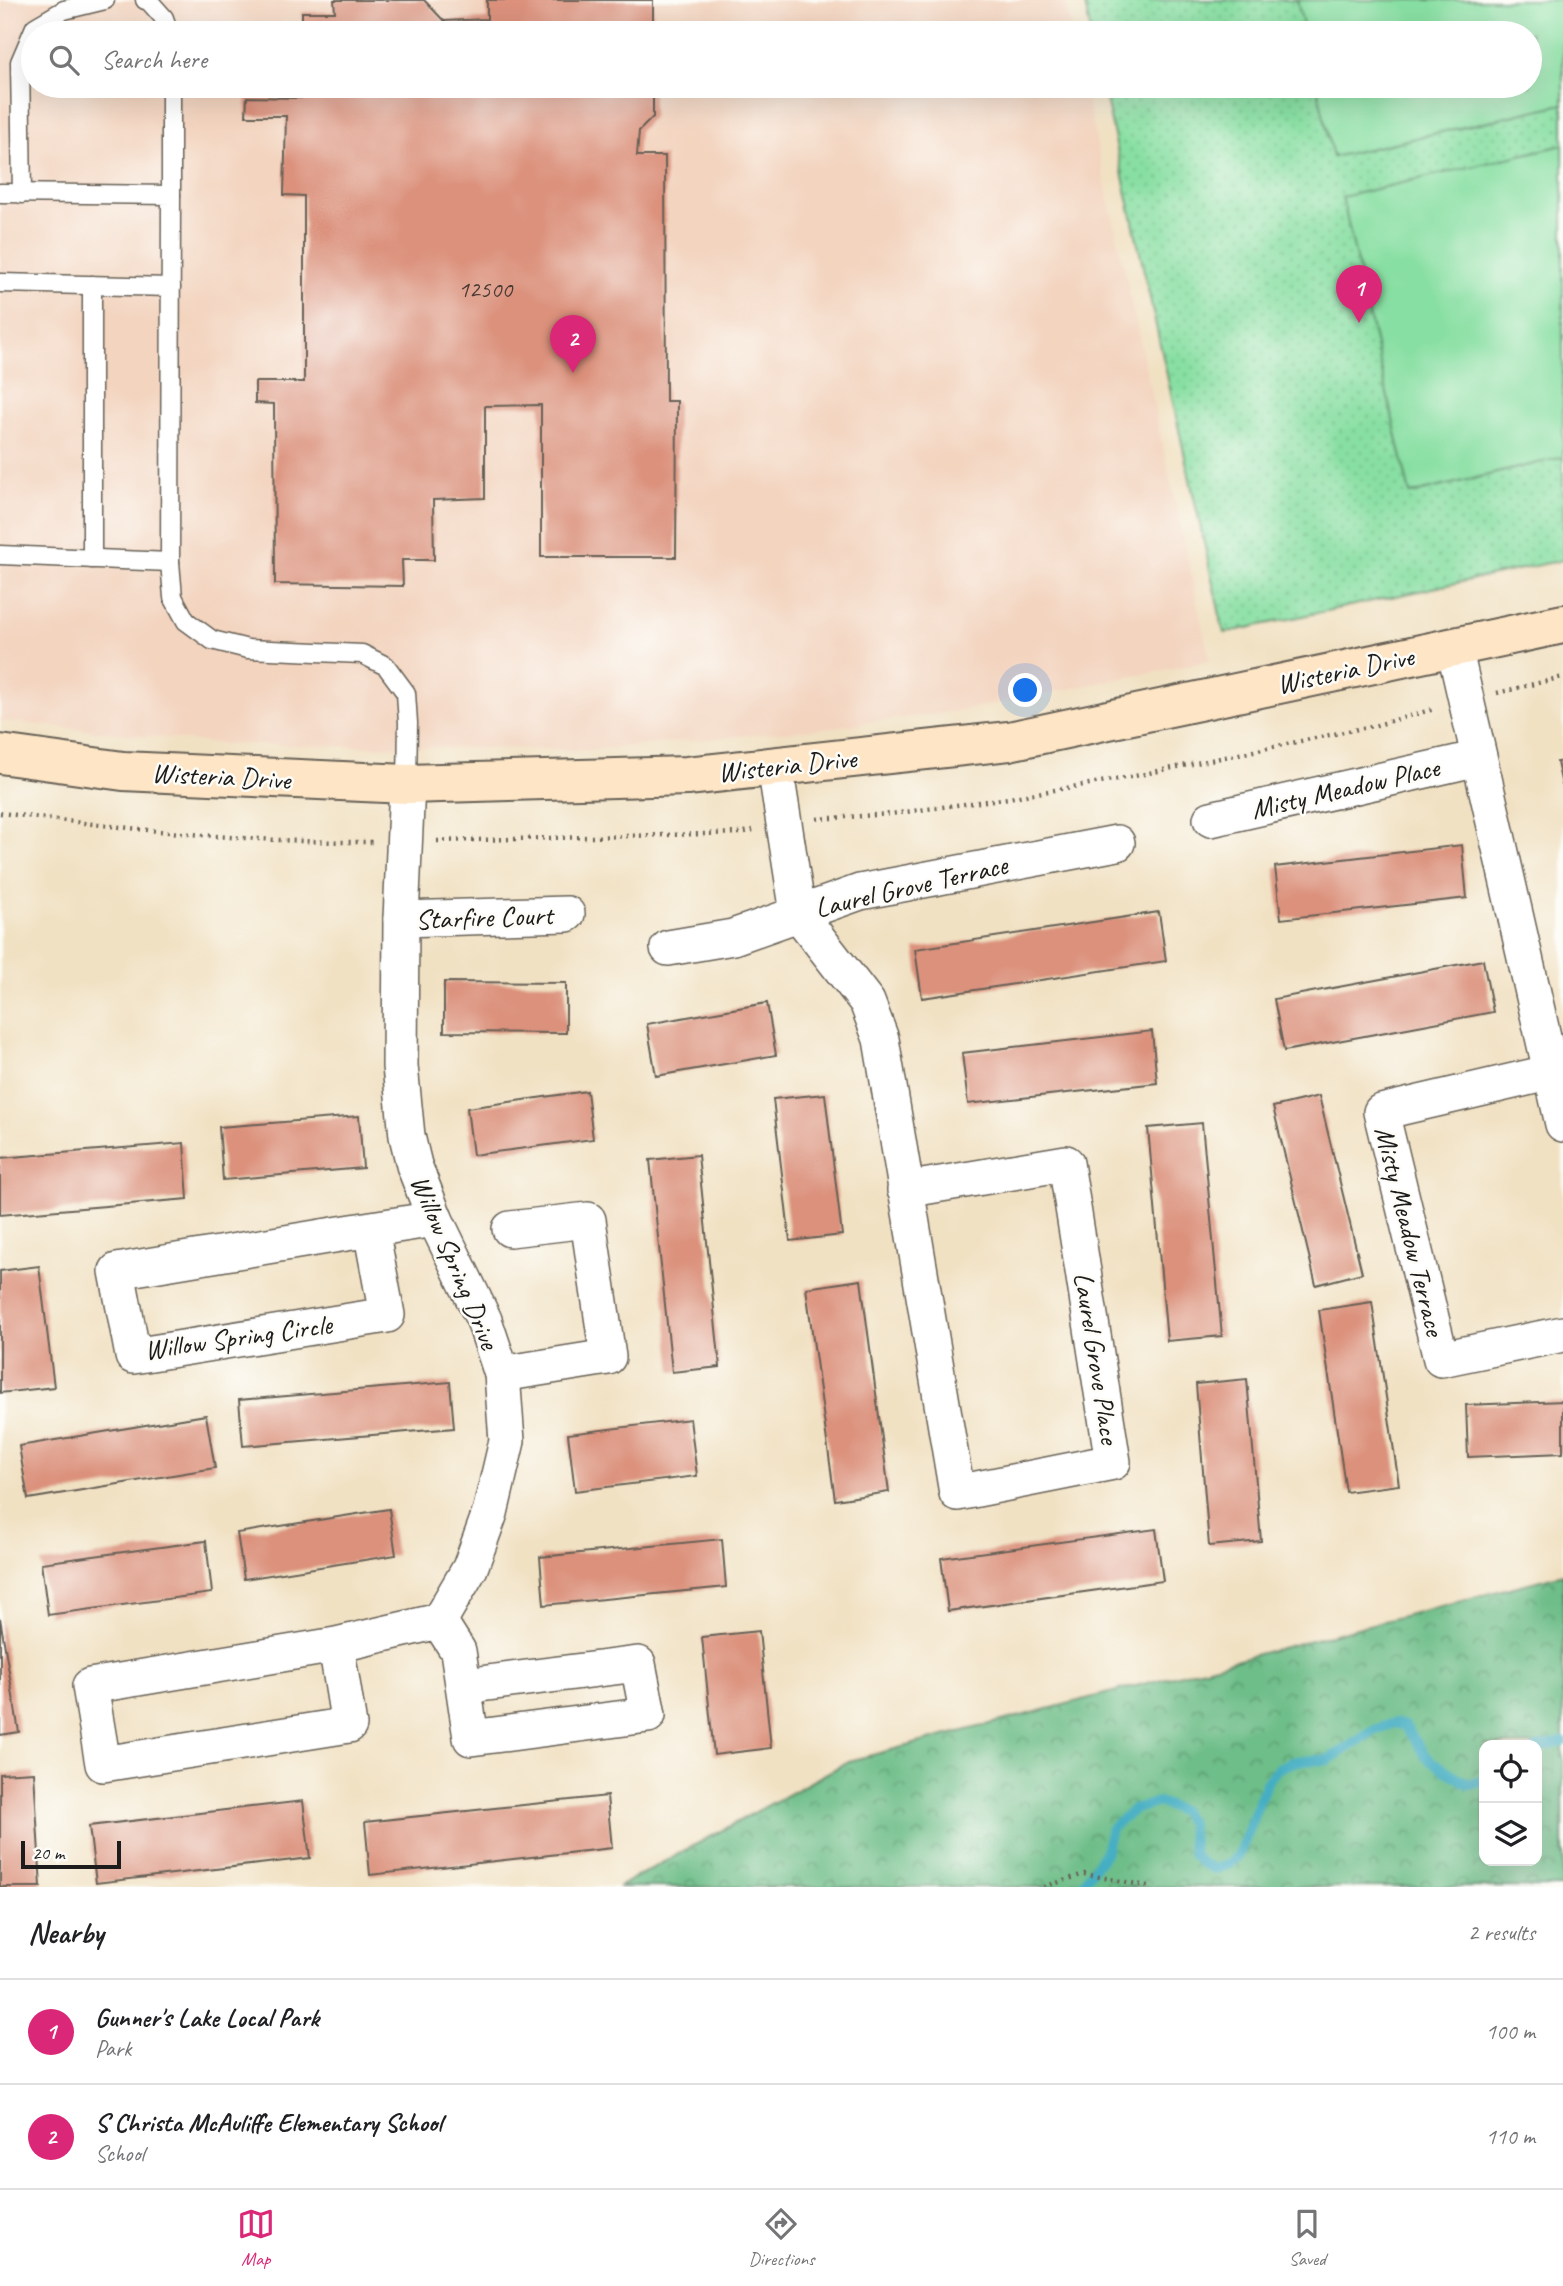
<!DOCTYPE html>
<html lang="en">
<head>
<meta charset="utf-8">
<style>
  :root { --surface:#fff; --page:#f2f2f2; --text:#202124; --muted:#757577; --line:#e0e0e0; --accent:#db2777 }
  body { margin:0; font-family:Caveat,sans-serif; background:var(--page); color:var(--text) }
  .controls { position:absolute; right:21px; bottom:21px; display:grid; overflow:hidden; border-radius:14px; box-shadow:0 7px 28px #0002 }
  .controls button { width:63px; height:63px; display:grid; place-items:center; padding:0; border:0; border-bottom:2px solid var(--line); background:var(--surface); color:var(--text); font:35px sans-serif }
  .scale { position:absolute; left:21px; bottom:18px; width:100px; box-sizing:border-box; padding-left:7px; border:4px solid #1c1c1c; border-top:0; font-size:19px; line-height:24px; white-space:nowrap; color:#1c1c1c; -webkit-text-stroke:5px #fdfcf7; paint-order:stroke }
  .you { position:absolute; left:1026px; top:691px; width:24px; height:24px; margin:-18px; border:5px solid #fff; border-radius:50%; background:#1a73e8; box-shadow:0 0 0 10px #1a73e833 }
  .badge { display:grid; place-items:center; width:46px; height:46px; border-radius:50%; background:var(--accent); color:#fff; font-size:23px; font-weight:700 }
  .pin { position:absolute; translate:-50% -58px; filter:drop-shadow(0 2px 4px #0008) }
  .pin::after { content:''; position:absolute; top:37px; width:24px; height:21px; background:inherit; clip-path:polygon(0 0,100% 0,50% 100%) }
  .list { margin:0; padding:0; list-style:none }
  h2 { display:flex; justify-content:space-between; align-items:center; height:91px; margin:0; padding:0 28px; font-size:30px }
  h2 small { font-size:23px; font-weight:400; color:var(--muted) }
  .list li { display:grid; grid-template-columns:46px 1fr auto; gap:21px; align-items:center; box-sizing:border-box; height:105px; padding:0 28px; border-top:2px solid var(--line) }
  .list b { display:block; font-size:26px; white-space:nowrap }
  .list p { margin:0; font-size:23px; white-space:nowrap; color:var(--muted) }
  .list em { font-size:23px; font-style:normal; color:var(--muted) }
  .icon { flex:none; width:38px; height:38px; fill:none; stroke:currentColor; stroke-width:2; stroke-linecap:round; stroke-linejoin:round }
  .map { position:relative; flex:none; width:1563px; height:1887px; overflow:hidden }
  .search { position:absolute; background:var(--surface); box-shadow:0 7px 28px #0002; left:21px; right:21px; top:21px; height:77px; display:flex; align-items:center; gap:18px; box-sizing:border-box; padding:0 24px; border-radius:38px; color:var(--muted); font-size:26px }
  .sheet { height:301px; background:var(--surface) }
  nav { display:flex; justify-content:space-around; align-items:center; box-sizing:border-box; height:98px; border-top:2px solid var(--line); background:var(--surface); font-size:19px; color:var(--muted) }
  nav a { display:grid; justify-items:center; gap:4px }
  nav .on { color:var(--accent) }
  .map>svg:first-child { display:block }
  .built { fill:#f3d4bf }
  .green { fill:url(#green-dots); stroke:#527e60; stroke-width:2 }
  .forest { fill:url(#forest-crowns); stroke:#456d52; stroke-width:2; fill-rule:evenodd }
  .pitch { fill:#88dfa3; stroke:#527e60; stroke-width:2 }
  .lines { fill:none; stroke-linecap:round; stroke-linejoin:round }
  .stream { stroke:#44aec3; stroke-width:10 }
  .building { fill:#db917c }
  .lane-casing { stroke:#676156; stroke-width:21 }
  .street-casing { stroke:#676156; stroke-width:38 }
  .secondary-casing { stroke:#676156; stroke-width:42 }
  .path { stroke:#676156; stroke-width:4.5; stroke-dasharray:2 5; stroke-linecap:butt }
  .lane { stroke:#fff; stroke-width:18 }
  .street { stroke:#fff; stroke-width:35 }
  .secondary { stroke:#fde5c5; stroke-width:38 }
  .labels { text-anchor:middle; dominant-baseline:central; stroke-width:5; stroke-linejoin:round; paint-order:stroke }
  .number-label { font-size:24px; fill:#4c3934 }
  .street-label { font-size:28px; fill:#1c1c1c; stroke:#fdfcf7 }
</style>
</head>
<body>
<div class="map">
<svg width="1563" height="1887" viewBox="0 0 1563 1887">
  <defs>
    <pattern id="green-dots" width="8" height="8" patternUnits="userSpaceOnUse" patternTransform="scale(1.75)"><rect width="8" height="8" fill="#88dfa3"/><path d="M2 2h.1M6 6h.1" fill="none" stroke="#75bf8c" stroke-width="1.8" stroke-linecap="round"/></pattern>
    <pattern id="forest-crowns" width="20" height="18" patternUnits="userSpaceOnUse" patternTransform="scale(1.75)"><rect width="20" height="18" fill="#6ebe89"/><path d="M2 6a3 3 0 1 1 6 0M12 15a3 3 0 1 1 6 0" fill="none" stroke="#5a9a6f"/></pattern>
  </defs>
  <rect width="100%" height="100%" fill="#fdfcf7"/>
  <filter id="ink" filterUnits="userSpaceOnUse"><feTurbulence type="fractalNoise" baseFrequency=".0143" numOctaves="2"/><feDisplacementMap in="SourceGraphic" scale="14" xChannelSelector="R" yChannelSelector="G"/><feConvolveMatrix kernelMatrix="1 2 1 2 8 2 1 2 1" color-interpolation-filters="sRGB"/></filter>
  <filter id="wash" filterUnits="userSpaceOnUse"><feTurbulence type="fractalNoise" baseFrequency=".00686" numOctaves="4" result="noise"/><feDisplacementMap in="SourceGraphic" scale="28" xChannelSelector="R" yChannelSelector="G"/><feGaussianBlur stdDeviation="1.57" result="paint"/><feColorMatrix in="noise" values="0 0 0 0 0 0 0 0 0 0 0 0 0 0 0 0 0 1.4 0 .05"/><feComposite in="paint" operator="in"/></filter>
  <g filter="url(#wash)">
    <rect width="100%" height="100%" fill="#f1e1c3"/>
    <!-- built -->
    <polygon class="built" points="0,0 1065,0 1072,33 33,33 33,86 1084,86 1210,661 958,711 818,729 588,750 223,744 0,721"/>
    <!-- green -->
    <polygon class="green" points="1084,0 1563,0 1563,560 1224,633 1103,86 1530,86 1530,33 1091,33"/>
    <!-- forest -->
    <path class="forest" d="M1563,1574V1887H618L849,1761ZM1484,1745H1537V1861H1484Z"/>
    <!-- pitch -->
    <g class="pitch">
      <polygon points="1297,0 1563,0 1563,104 1333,157 1317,86 1530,86 1530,33 1305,33"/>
      <polygon points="1563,145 1563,457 1410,494 1342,197"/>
    </g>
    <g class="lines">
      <!-- stream -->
      <g class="stream">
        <polyline points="1537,1748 1563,1742"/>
        <polyline points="1080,1887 1105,1853 1111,1828 1133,1810 1158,1802 1181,1811 1190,1823 1193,1854 1201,1863 1215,1869 1229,1864 1239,1855 1266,1783 1278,1768 1296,1761 1328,1760 1375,1730 1394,1723 1405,1726 1428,1759 1468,1784 1484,1781"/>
      </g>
    </g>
    <g id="blocks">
      <!-- building -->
      <g class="building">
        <polygon points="334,0 424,0 444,21 487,19 487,0 653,0 653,33 302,33 302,12 335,12"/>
        <polygon points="301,86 653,86 653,117 639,131 637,156 665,156 666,401 677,401 676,557 541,557 541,405 485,406 485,498 433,500 434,560 402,560 403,586 275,584 274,404 255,403 255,382 304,382 304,196 284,195 286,116 246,116 247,97 301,98"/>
        <polygon points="1563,761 1563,785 1562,785 1557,762"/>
        <polygon points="1462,845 1467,898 1281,919 1275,867"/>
        <polygon points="1159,912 1166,961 922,998 915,949"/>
        <polygon points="1483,960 1493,1012 1284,1051 1274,999"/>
        <polygon points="444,982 566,983 566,1033 444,1032"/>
        <polygon points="767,1003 776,1055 656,1076 647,1024"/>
        <polygon points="1152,1031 1157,1083 968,1104 962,1053"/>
        <polygon points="587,1091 593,1139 473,1155 467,1108"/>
        <polygon points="825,1094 842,1235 790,1241 773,1099"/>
        <polygon points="1319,1096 1362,1273 1316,1285 1273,1107"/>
        <polygon points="359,1116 363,1168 223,1180 219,1127"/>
        <polygon points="1202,1123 1222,1336 1167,1341 1148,1128"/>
        <polygon points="184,1143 188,1199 0,1215 0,1158"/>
        <polygon points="698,1155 720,1367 672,1372 650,1160"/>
        <polygon points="39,1266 54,1387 0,1393 0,1271"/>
        <polygon points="861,1280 889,1492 835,1500 806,1288"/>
        <polygon points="1372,1302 1399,1485 1346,1492 1319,1310"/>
        <polygon points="1247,1379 1261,1541 1209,1546 1196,1384"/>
        <polygon points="450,1382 454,1428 243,1446 239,1400"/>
        <polygon points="1563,1401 1563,1453 1468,1457 1466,1405"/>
        <polygon points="206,1415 215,1468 28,1499 19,1446"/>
        <polygon points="690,1419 697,1476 575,1491 568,1434"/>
        <polygon points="389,1509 396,1555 244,1579 237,1533"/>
        <polygon points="1156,1529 1163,1581 948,1611 941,1558"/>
        <polygon points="722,1539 726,1587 544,1605 540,1557"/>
        <polygon points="206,1541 212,1593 48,1615 41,1563"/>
        <polygon points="0,1618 19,1732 0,1735"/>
        <polygon points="759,1631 771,1748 714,1755 702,1637"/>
        <polygon points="34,1772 41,1887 0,1887 0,1774"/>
        <polygon points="607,1796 612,1848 370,1875 365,1822"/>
        <polygon points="303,1801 310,1858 96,1883 89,1826"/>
      </g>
    </g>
  </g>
  <g filter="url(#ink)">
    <use href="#blocks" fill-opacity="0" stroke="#676156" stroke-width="2"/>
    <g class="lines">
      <!-- lane casing -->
      <g class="lane-casing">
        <g id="lane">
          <polyline points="145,0 148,0 164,18 169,33"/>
          <polyline points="171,86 171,195"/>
          <polyline points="0,193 171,195 170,562 173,597 186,621 212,640 248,649 362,654 386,666 406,693 408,723 407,784"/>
          <polyline points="22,194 20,62 35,27 64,10 105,0"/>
          <polyline points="0,283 171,287"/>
          <polyline points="0,555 170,562"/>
          <polyline points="92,559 92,285"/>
        </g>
      </g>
      <!-- street casing -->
      <g class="street-casing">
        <g id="street">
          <polyline points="1454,647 1563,1124"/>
          <polyline points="775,766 798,913 867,1002 881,1039 957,1493 1113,1462 1066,1163 905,1190"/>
          <polyline points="1211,819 1479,758"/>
          <polyline points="401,919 567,914"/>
          <polyline points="668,948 733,937 860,892 1117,843"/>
          <polyline points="1552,1072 1381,1112 1441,1359 1563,1334"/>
          <polyline points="371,1229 387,1315 133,1356 117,1271 346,1233 435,1219"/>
          <polyline points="502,1374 608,1357 588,1220 510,1229"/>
          <polyline points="439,1621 458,1651 471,1738 648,1715 638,1664 464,1686"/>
          <polyline points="336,1645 349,1725 103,1764 90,1686 336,1645 439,1621 470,1568 490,1513 507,1441 502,1374 484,1320 435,1219 414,1165 407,1136 400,1066 401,919 407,784"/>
        </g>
      </g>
      <!-- secondary casing -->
      <g class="secondary-casing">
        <polyline id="secondary" points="0,754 123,771 407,784 687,776 1009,741 1563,624"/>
      </g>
      <!-- path -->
      <g class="path">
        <polyline points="1497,693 1563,677"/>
        <path d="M0,813C123,828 248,843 372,842"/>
        <polyline points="817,819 891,814 1008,798 1130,777 1377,725 1434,709"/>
        <polyline points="437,841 741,833 753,830"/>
        <polyline points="1044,1887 1084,1874 1152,1887"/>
      </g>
      <!-- lane -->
      <use href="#lane" class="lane"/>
      <!-- street -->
      <use href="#street" class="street"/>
      <!-- secondary -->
      <use href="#secondary" class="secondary"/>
    </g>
  </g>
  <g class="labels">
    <!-- number labels -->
    <g class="number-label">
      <text x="485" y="289">12500</text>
    </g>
    <!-- street labels -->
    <g class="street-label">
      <text transform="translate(1345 670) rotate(-12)">Wisteria Drive</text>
      <text transform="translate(787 765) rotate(-6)">Wisteria Drive</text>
      <text transform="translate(221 776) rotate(3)">Wisteria Drive</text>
      <text transform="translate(1345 788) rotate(-13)">Misty Meadow Place</text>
      <text transform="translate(911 886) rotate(-13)">Laurel Grove Terrace</text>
      <text transform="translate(484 917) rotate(-2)">Starfire Court</text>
      <text transform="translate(1410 1231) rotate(76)">Misty Meadow Terrace</text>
      <text transform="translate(455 1262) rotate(67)">Willow Spring Drive</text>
      <text transform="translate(238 1337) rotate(-8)">Willow Spring Circle</text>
      <text transform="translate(1097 1358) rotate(81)">Laurel Grove Place</text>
    </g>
  </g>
</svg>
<div class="controls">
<button><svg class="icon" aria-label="locate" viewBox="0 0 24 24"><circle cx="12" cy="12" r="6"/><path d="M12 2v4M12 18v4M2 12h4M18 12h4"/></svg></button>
<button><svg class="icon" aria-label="layers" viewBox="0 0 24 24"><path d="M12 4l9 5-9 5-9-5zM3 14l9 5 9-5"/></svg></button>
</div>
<div class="scale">20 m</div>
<div class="you"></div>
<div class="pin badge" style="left:1359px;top:323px">1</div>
<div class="pin badge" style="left:573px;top:373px">2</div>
<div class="search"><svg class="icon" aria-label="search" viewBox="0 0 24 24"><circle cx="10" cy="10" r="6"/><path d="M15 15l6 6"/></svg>Search here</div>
</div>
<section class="sheet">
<h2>Nearby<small>2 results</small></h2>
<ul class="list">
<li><span class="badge">1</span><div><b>Gunner's Lake Local Park</b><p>Park</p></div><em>100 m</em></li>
<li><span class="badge">2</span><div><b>S Christa McAuliffe Elementary School</b><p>School</p></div><em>110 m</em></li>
</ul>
</section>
<nav>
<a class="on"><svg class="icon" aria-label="map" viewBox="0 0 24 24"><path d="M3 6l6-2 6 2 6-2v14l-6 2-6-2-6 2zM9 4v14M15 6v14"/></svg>Map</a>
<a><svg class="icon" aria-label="directions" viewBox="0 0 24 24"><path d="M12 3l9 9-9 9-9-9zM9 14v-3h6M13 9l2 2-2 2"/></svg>Directions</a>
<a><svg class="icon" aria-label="saved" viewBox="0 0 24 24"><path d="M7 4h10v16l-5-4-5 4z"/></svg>Saved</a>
</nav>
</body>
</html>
